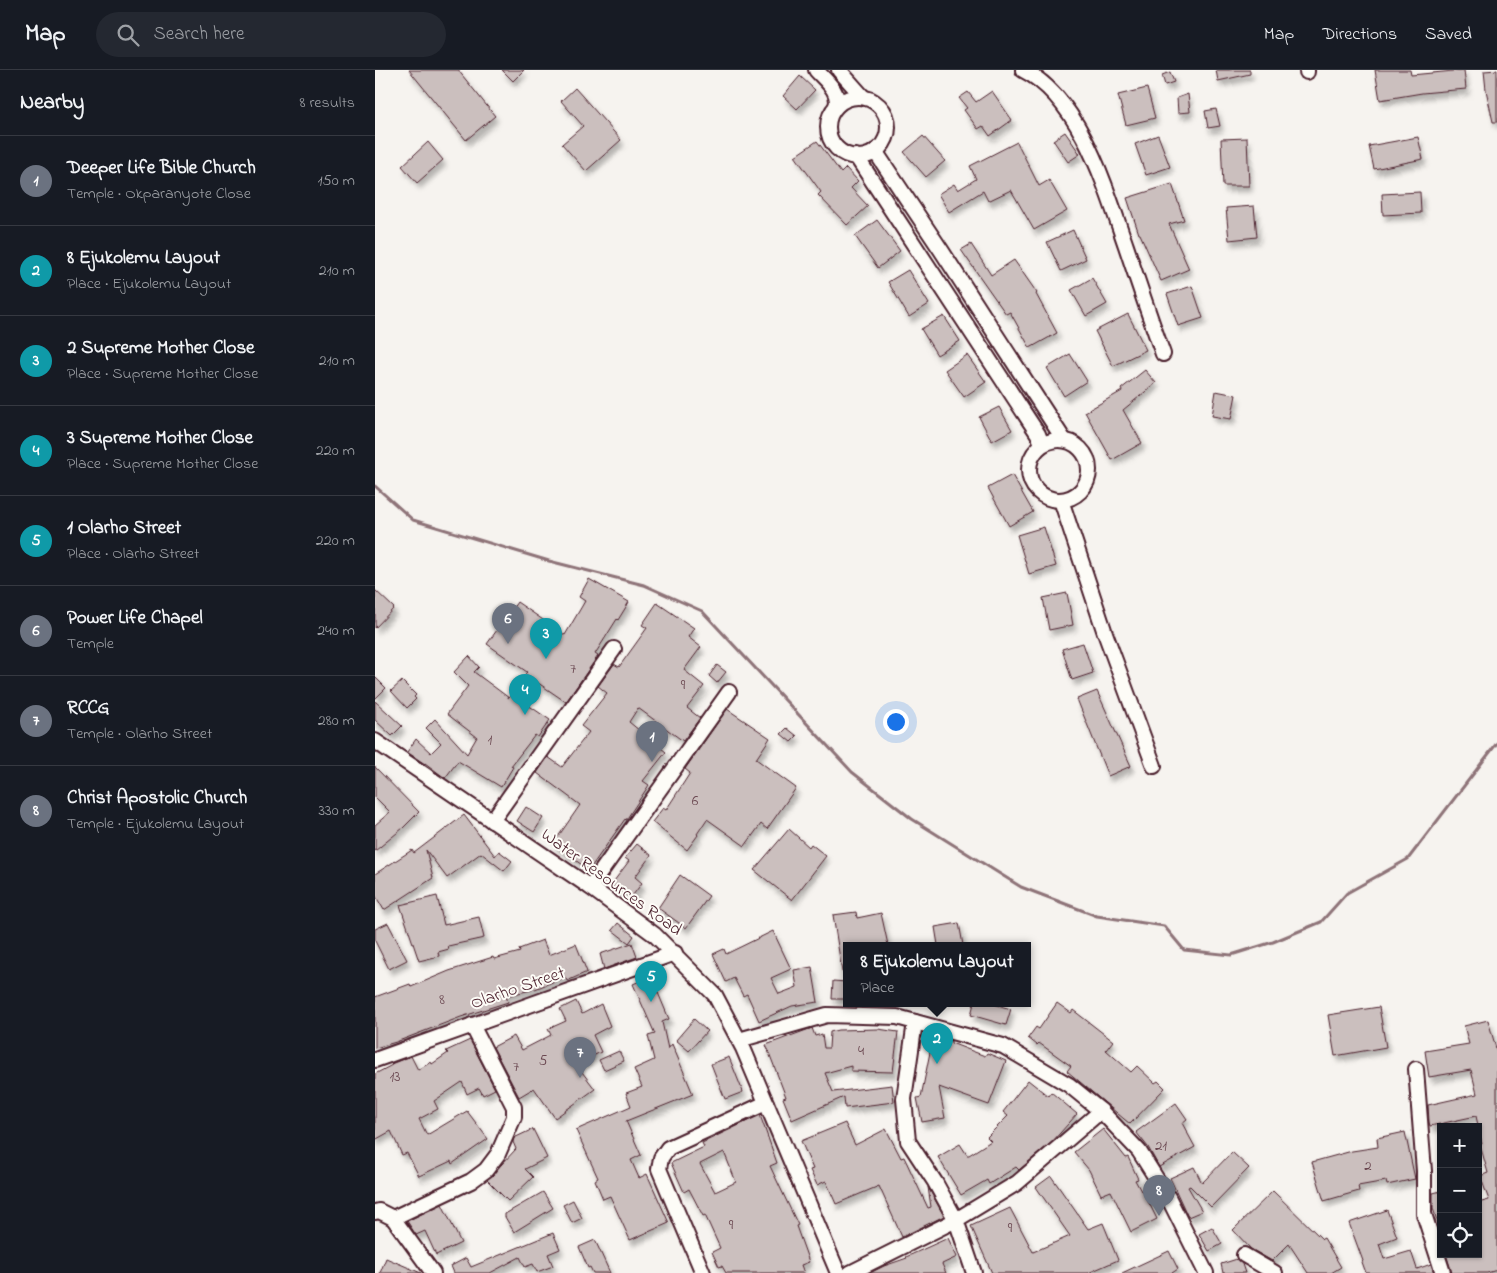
<!DOCTYPE html>
<html lang="en">
<head>
<meta charset="utf-8">
<style>
  :root { --surface:#171b24; --page:#242831; --text:#f1f3f6; --muted:#9ea1a6; --line:#363941; --accent:#db2777 }
  body { margin:0; font-family:"Indie Flower",sans-serif; background:var(--page); color:var(--text) }
  .controls { position:absolute; right:15px; bottom:15px; display:grid; overflow:hidden; border-radius:0px; box-shadow:0 1px 4px #0004 }
  .controls button { width:45px; height:45px; display:grid; place-items:center; padding:0; border:0; border-bottom:1px solid var(--line); background:var(--surface); color:var(--text); font:25px sans-serif }
  .you { position:absolute; left:520px; top:651px; width:18px; height:18px; margin:-12px; border:4px solid #fff; border-radius:50%; background:#1a73e8; box-shadow:0 0 0 8px #1a73e833 }
  .badge { display:grid; place-items:center; width:32px; height:32px; border-radius:50%; background:var(--accent); color:#fff; font-size:16px; font-weight:700 }
  .pin { position:absolute; translate:-50% -41px; filter:drop-shadow(0 1px 2px #0008) }
  .pin::after { content:''; position:absolute; top:26px; width:18px; height:15px; background:inherit; clip-path:polygon(0 0,100% 0,50% 100%) }
  .popup { position:absolute; left:468px; top:872px; width:188px; height:65px; box-sizing:border-box; display:grid; place-content:center; border-radius:0px; background:var(--surface); filter:drop-shadow(0 1px 4px #0005); font-size:16px; white-space:nowrap; color:var(--muted) }
  .popup b { font-size:19px; color:var(--text) }
  .popup::after { content:''; position:absolute; left:50%; top:100%; margin-left:-10px; border:10px solid transparent; border-top-color:var(--surface) }
  .list { margin:0; padding:0; list-style:none }
  h2 { display:flex; justify-content:space-between; align-items:center; height:65px; margin:0; padding:0 20px; font-size:21px }
  h2 small { font-size:16px; font-weight:400; color:var(--muted) }
  .list li { display:grid; grid-template-columns:32px 1fr auto; gap:15px; align-items:center; box-sizing:border-box; height:90px; padding:0 20px; border-top:1px solid var(--line) }
  .list b { display:block; font-size:19px; white-space:nowrap }
  .list p { margin:0; font-size:16px; white-space:nowrap; color:var(--muted) }
  .list em { font-size:16px; font-style:normal; color:var(--muted) }
  .icon { flex:none; width:28px; height:28px; fill:none; stroke:currentColor; stroke-width:2; stroke-linecap:round; stroke-linejoin:round }
  .map { position:relative; flex:none; width:1122px; height:1203px; overflow:hidden }
  header { display:flex; align-items:center; gap:30px; box-sizing:border-box; height:70px; padding:0 25px; background:var(--surface); border-bottom:1px solid var(--line) }
  header strong { font-size:24px }
  nav { display:flex; gap:28px; margin-inline-start:auto; font-size:18px }
  .search { width:350px; height:45px; background:var(--page); display:flex; align-items:center; gap:12px; box-sizing:border-box; padding:0 18px; border-radius:28px; color:var(--muted); font-size:19px }
  main { display:flex }
  aside { flex:1; background:var(--surface) }
  .map>svg:first-child { display:block }
  .lines { fill:none; stroke-linecap:round; stroke-linejoin:round }
  .stream { stroke:#8e7378; stroke-width:3 }
  .building { fill:#cbbfbe; stroke:#4a1f2b; fill-rule:evenodd; filter:url(#shadow) }
  .minor-casing { stroke:#4a1f2b; stroke-width:18 }
  .minor { stroke:#fdfcf7; stroke-width:14 }
  .labels { text-anchor:middle; dominant-baseline:central; stroke-width:4; stroke-linejoin:round; paint-order:stroke }
  .number-label { font-size:15px; fill:#6a4750 }
  .street-label { font-size:18px; fill:#4a1f2b; stroke:#fdfcf7 }
</style>
</head>
<body>
<header>
<strong>Map</strong>
<div class="search"><svg class="icon" aria-label="search" viewBox="0 0 24 24"><circle cx="10" cy="10" r="6"/><path d="M15 15l6 6"/></svg>Search here</div>
<nav><a>Map</a><a>Directions</a><a>Saved</a></nav>
</header>
<main>
<aside>
<h2>Nearby<small>8 results</small></h2>
<ul class="list">
<li><span class="badge" style="background:#6b7280">1</span><div><b>Deeper Life Bible Church</b><p>Temple · Okparanyote Close</p></div><em>150 m</em></li>
<li><span class="badge" style="background:#0f9aa8">2</span><div><b>8 Ejukolemu Layout</b><p>Place · Ejukolemu Layout</p></div><em>210 m</em></li>
<li><span class="badge" style="background:#0f9aa8">3</span><div><b>2 Supreme Mother Close</b><p>Place · Supreme Mother Close</p></div><em>210 m</em></li>
<li><span class="badge" style="background:#0f9aa8">4</span><div><b>3 Supreme Mother Close</b><p>Place · Supreme Mother Close</p></div><em>220 m</em></li>
<li><span class="badge" style="background:#0f9aa8">5</span><div><b>1 Olarho Street</b><p>Place · Olarho Street</p></div><em>220 m</em></li>
<li><span class="badge" style="background:#6b7280">6</span><div><b>Power Life Chapel</b><p>Temple</p></div><em>240 m</em></li>
<li><span class="badge" style="background:#6b7280">7</span><div><b>RCCG</b><p>Temple · Olarho Street</p></div><em>280 m</em></li>
<li><span class="badge" style="background:#6b7280">8</span><div><b>Christ Apostolic Church</b><p>Temple · Ejukolemu Layout</p></div><em>330 m</em></li>
</ul>
</aside>
<div class="map">
<svg width="1122" height="1203" viewBox="0 0 1122 1203">
  <defs>
    <filter id="shadow"><feDropShadow dx="3" dy="5.5" stdDeviation="2.5" flood-color="#0004"/></filter>
  </defs>
  <rect width="100%" height="100%" fill="#f6f3ef"/>
  <filter id="ink" filterUnits="userSpaceOnUse"><feTurbulence type="fractalNoise" baseFrequency=".02" numOctaves="2"/><feDisplacementMap in="SourceGraphic" scale="10" xChannelSelector="R" yChannelSelector="G"/><feConvolveMatrix kernelMatrix="1 2 1 2 8 2 1 2 1" color-interpolation-filters="sRGB"/></filter>
  <g filter="url(#ink)">
    <g class="lines">
      <!-- stream -->
      <polyline class="stream" points="0,416 38,450 174,491 269,515 327,541 477,702 537,749 646,817 722,846 789,856 809,880 856,885 898,872 946,852 972,823 1033,789 1122,673"/>
    </g>
    <!-- building -->
    <g class="building">
      <polygon points="34,0 83,0 120,46 91,70"/>
      <polygon points="127,0 149,0 138,11"/>
      <polygon points="841,0 875,0 875,4 843,11"/>
      <polygon points="1000,0 1035,0 1036,5 1089,0 1091,19 1047,23 1005,30"/>
      <polygon points="1122,0 1122,52 1118,52 1111,20 1109,1"/>
      <polygon points="795,2 799,12 790,15 787,5"/>
      <polygon points="425,6 440,20 422,39 408,26"/>
      <polygon points="200,18 246,70 211,101 187,74 208,56 186,31"/>
      <polygon points="772,18 780,48 751,55 743,25"/>
      <polygon points="617,21 637,50 615,66 608,56 603,59 589,40 592,38 584,28 593,22 601,32"/>
      <polygon points="813,24 815,42 803,43 802,28"/>
      <polygon points="841,39 845,56 833,58 830,41"/>
      <polygon points="690,62 705,84 693,92 678,70"/>
      <polygon points="783,65 795,97 771,105 760,74"/>
      <polygon points="548,66 570,91 551,107 529,82"/>
      <polygon points="1043,67 1048,89 999,99 994,76"/>
      <polygon points="872,68 874,116 848,116 846,69"/>
      <polygon points="442,71 466,103 471,98 483,111 476,118 493,136 472,155 443,125 446,122 420,86"/>
      <polygon points="53,72 68,90 42,113 27,96"/>
      <polygon points="642,72 664,116 674,110 692,141 659,160 636,120 613,131 608,121 574,142 563,124 579,114 583,120 601,109 595,96"/>
      <polygon points="797,114 809,150 794,154 814,199 786,211 765,164 764,164 752,128"/>
      <polygon points="1045,122 1046,143 1008,145 1007,124"/>
      <polygon points="879,136 882,167 854,170 851,138"/>
      <polygon points="502,150 525,181 503,198 480,166"/>
      <polygon points="698,160 711,189 686,201 672,172"/>
      <polygon points="596,174 616,205 639,190 662,223 661,224 682,263 655,278 635,242 631,244 586,180"/>
      <polygon points="533,200 554,234 534,247 513,212"/>
      <polygon points="717,208 732,234 711,246 696,220"/>
      <polygon points="817,216 828,248 803,256 792,224"/>
      <polygon points="753,244 771,280 738,296 720,261"/>
      <polygon points="569,246 585,271 562,285 546,259"/>
      <polygon points="695,284 712,311 689,326 672,298"/>
      <polygon points="592,285 611,312 589,327 570,300"/>
      <polygon points="770,300 781,313 748,340 767,373 737,390 710,342 747,321 746,319"/>
      <polygon points="841,321 861,325 856,349 837,346"/>
      <polygon points="624,337 637,360 617,371 604,347"/>
      <polygon points="637,405 658,442 634,456 613,418"/>
      <polygon points="669,457 681,496 654,504 642,465"/>
      <polygon points="214,509 254,532 243,550 242,549 220,584 223,586 191,632 150,604 152,602 112,574 142,532 190,565 210,531 204,527"/>
      <polygon points="0,520 19,538 0,558"/>
      <polygon points="692,523 698,555 674,560 668,528"/>
      <polygon points="282,533 319,558 313,567 326,577 309,600 329,616 312,638 325,648 308,671 263,638 254,652 291,682 268,711 274,715 251,750 250,749 214,800 178,774 205,735 162,703 173,687 187,697 214,662 206,656 232,623 223,616 239,594 244,597 272,558 267,555"/>
      <polygon points="708,573 718,603 697,610 687,579"/>
      <polygon points="94,586 104,597 99,602 134,628 137,624 175,650 163,667 160,665 136,696 138,697 126,717 83,691 70,708 50,693 50,694 32,682 41,669 56,683 66,673 51,658 60,649 92,684 102,667 72,644 93,616 79,602"/>
      <polygon points="342,595 351,602 342,613 334,606"/>
      <polygon points="0,607 11,618 0,629"/>
      <polygon points="27,611 41,625 39,627 41,629 32,638 16,621"/>
      <polygon points="722,621 756,696 733,706 702,629"/>
      <polygon points="0,631 27,656 17,666 0,650"/>
      <polygon points="352,639 395,668 381,689 421,718 392,759 386,754 370,776 332,749 322,764 323,765 312,780 277,752 288,738 291,740 315,703 310,699"/>
      <polygon points="412,658 422,666 416,672 406,664"/>
      <polygon points="0,697 44,742 28,758 0,781 0,755 15,742 0,727"/>
      <polygon points="151,737 168,748 159,762 142,751"/>
      <polygon points="89,745 120,786 124,781 137,791 129,801 106,783 72,808 51,780 58,808 9,840 0,825 0,804 37,780 39,783"/>
      <polygon points="414,759 434,777 436,774 451,786 417,830 379,800"/>
      <polygon points="262,774 276,785 260,807 267,813 255,829 236,815 254,791 250,788"/>
      <polygon points="305,805 334,826 311,858 283,838"/>
      <polygon points="62,826 69,855 104,847 109,868 73,876 74,879 63,882 64,886 44,891 25,835"/>
      <polygon points="481,842 482,848 506,843 513,875 472,875 472,902 467,902 458,845"/>
      <polygon points="13,853 32,890 14,899 0,871 0,859"/>
      <polygon points="243,853 259,866 254,873 237,860"/>
      <polygon points="584,853 588,875 563,875 560,857"/>
      <polygon points="398,861 416,899 396,908 404,924 422,917 419,900 437,897 443,932 417,936 384,951 372,924 368,926 359,908 351,912 338,884 349,879 351,884"/>
      <polygon points="168,870 174,885 201,874 212,902 192,911 190,907 160,919 131,926 133,932 86,947 21,972 0,978 0,927 35,914 36,917 74,901 118,887 119,889 145,882 144,879"/>
      <polygon points="257,873 262,887 229,899 225,884"/>
      <polygon points="276,906 294,949 287,952 293,979 297,974 318,1024 251,1051 266,1085 256,1090 264,1108 272,1104 294,1153 255,1170 235,1126 228,1129 220,1110 223,1108 201,1060 256,1036 251,1023 267,1017 259,999 279,990 273,966 280,964 258,914"/>
      <polygon points="458,911 472,912 472,929 457,929"/>
      <polygon points="201,931 207,944 226,934 235,956 218,965 226,982 201,994 220,1019 180,1048 159,1018 144,1027 118,977 139,966 147,980 176,965 173,959 191,951 185,939"/>
      <polygon points="599,933 615,933 636,939 631,955 596,945"/>
      <polygon points="682,933 696,943 698,940 738,971 731,980 756,1002 762,996 780,1013 783,1011 790,1018 755,1054 692,1001 696,996 664,973 662,975 653,968 661,957 664,959"/>
      <polygon points="1004,937 1011,977 960,986 953,945"/>
      <polygon points="319,949 332,961 314,981 301,970"/>
      <polygon points="1113,950 1122,982 1122,1200 1112,1203 1077,1203 1071,1184 1103,1184 1103,1133 1114,1130 1105,1106 1113,1103 1105,1075 1107,1074 1101,1046 1055,1056 1054,1052 1053,1035 1102,1024 1096,1000 1054,1007 1050,981 1094,974 1089,956"/>
      <polygon points="437,958 440,966 447,964 449,978 454,978 455,962 463,960 503,959 523,962 518,1002 476,1001 476,996 450,1003 458,1022 517,1015 519,1032 470,1038 469,1027 417,1050 408,1028 411,1027 391,975"/>
      <polygon points="558,967 576,971 576,973 610,986 612,983 631,991 614,1035 564,1017 570,1048 547,1052 542,1028 546,1027"/>
      <polygon points="95,970 120,1019 108,1025 104,1018 92,1024 87,1012 59,1031 63,1039 44,1049 52,1065 92,1041 113,1069 77,1094 76,1091 44,1106 32,1083 27,1085 16,1061 0,1070 0,1004 17,995 16,994 36,986 43,1000 56,992 57,994 73,983 71,981"/>
      <polygon points="244,981 249,991 229,1000 224,990"/>
      <polygon points="354,987 368,1022 350,1029 336,994"/>
      <polygon points="653,1010 673,1026 676,1022 702,1044 677,1072 644,1100 641,1097 614,1114 612,1110 586,1125 563,1087 585,1074 592,1085 594,1085 616,1071 612,1067 633,1046 628,1042"/>
      <polygon points="801,1033 812,1049 807,1053 820,1077 784,1097 773,1077 761,1062"/>
      <path d="M385,1045L402,1093L395,1096L423,1155L421,1156L434,1192L426,1195L429,1203H351L347,1196L344,1197L337,1182L345,1178L330,1145L328,1146L314,1119L309,1122L296,1093L329,1077L327,1073ZM349,1082L361,1112L340,1122L325,1094Z"/>
      <polygon points="470,1053 480,1075 511,1059 526,1088 529,1087 553,1138 556,1137 553,1117 569,1146 527,1167 504,1116 461,1134 451,1111 442,1115 435,1100 438,1099 426,1071"/>
      <polygon points="158,1059 172,1088 150,1099 158,1107 133,1131 112,1110 141,1079 138,1072 139,1068"/>
      <polygon points="728,1059 751,1088 753,1087 763,1109 760,1110 766,1121 772,1119 777,1129 773,1131 782,1149 756,1162 736,1121 726,1125 714,1100 699,1082"/>
      <polygon points="1030,1062 1040,1109 1012,1115 1011,1111 983,1116 984,1121 949,1131 937,1092 977,1081 1003,1077 1002,1068"/>
      <polygon points="857,1082 874,1098 836,1137 815,1116 813,1117 827,1141 813,1147 795,1108 819,1097 827,1113"/>
      <polygon points="676,1106 713,1159 728,1153 743,1190 713,1203 617,1203 596,1156 635,1138 658,1182 695,1166 661,1117"/>
      <polygon points="898,1121 947,1169 949,1168 966,1197 956,1203 933,1203 914,1174 897,1191 876,1179 858,1160"/>
      <polygon points="1066,1121 1066,1156 1064,1157 1058,1138 1058,1123"/>
      <polygon points="168,1122 178,1138 139,1162 130,1147 130,1144"/>
      <polygon points="198,1130 207,1148 197,1153 188,1135"/>
      <polygon points="67,1134 86,1173 61,1185 50,1161 41,1165 32,1151"/>
      <polygon points="1012,1140 1022,1167 1004,1174 1009,1189 1036,1181 1042,1199 1056,1194 1059,1203 991,1203 987,1192 988,1191 974,1153"/>
      <polygon points="837,1157 847,1174 834,1181 824,1164"/>
      <polygon points="178,1163 185,1179 173,1184 178,1196 162,1202 158,1194 150,1197 145,1187 115,1203 79,1203 76,1196 91,1188 96,1197"/>
      <polygon points="573,1168 582,1187 567,1194 571,1203 495,1203 509,1196 532,1188 531,1187"/>
      <polygon points="220,1170 235,1203 218,1203 215,1197 213,1198 204,1177"/>
      <polygon points="794,1181 803,1199 797,1203 747,1203"/>
      <polygon points="11,1188 46,1203 5,1203"/>
      <polygon points="862,1189 867,1194 870,1203 848,1203 846,1194"/>
    </g>
    <g class="lines">
      <!-- minor casing -->
      <g class="minor-casing">
        <g id="minor">
          <path d="M441,0C450,10 466,22 461,36"/>
          <polyline points="464,0 488,27"/>
          <path d="M648,0C706,29 731,119 751,176C763,212 775,248 788,284"/>
          <polyline points="932,2 932,0"/>
          <circle cx="483" cy="57" r="30"/>
          <polyline points="500,81 566,180 689,370"/>
          <polyline points="481,86 663,364 667,374"/>
          <circle cx="684" cy="400" r="30"/>
          <polyline points="686,430 730,563 779,696"/>
          <polyline points="0,671 215,817 280,865 340,925 368,978 463,1203"/>
          <polyline points="117,751 239,579"/>
          <polyline points="215,817 354,622"/>
          <polyline points="540,952 529,1029 533,1071 560,1112 581,1150 599,1203"/>
          <polyline points="364,970 452,945 522,947 628,976 694,1015 726,1041 764,1081 793,1127 831,1203"/>
          <polyline points="0,990 300,883"/>
          <polyline points="1041,999 1049,1101 1049,1144 1068,1203"/>
          <polyline points="0,1142 4,1141 18,1148 58,1203"/>
          <polyline points="18,1148 96,1111 111,1100 123,1084 139,1047 139,1037 97,955"/>
          <polyline points="869,1185 900,1203"/>
          <polyline points="328,1203 284,1099 286,1088 293,1078 391,1033"/>
          <polyline points="475,1203 581,1150 642,1113 726,1041"/>
        </g>
      </g>
      <!-- minor -->
      <use href="#minor" class="minor"/>
    </g>
  </g>
  <g class="labels">
    <!-- number labels -->
    <g class="number-label">
      <text x="198" y="599">7</text>
      <text x="308" y="615">9</text>
      <text x="115" y="670">1</text>
      <text x="320" y="731">6</text>
      <text x="67" y="930">8</text>
      <text x="486" y="981">4</text>
      <text x="168" y="991">5</text>
      <text x="141" y="997">7</text>
      <text x="20" y="1007">13</text>
      <text x="786" y="1076">21</text>
      <text x="993" y="1096">2</text>
      <text x="356" y="1155">9</text>
      <text x="635" y="1158">9</text>
    </g>
    <!-- street labels -->
    <g class="street-label">
      <text transform="translate(236 813) rotate(36)">Water Resources Road</text>
      <text transform="translate(143 919) rotate(-19)">Olarho Street</text>
    </g>
  </g>
</svg>
<div class="controls">
<button>+</button>
<button>−</button>
<button><svg class="icon" aria-label="locate" viewBox="0 0 24 24"><circle cx="12" cy="12" r="6"/><path d="M12 2v4M12 18v4M2 12h4M18 12h4"/></svg></button>
</div>
<div class="you"></div>
<div class="pin badge" style="left:277px;top:692px;background:#6b7280">1</div>
<div class="pin badge" style="left:562px;top:994px;background:#0f9aa8">2</div>
<div class="popup"><b>8 Ejukolemu Layout</b>Place</div>
<div class="pin badge" style="left:171px;top:589px;background:#0f9aa8">3</div>
<div class="pin badge" style="left:150px;top:645px;background:#0f9aa8">4</div>
<div class="pin badge" style="left:276px;top:932px;background:#0f9aa8">5</div>
<div class="pin badge" style="left:133px;top:574px;background:#6b7280">6</div>
<div class="pin badge" style="left:205px;top:1008px;background:#6b7280">7</div>
<div class="pin badge" style="left:784px;top:1146px;background:#6b7280">8</div>
</div>
</main>
</body>
</html>
